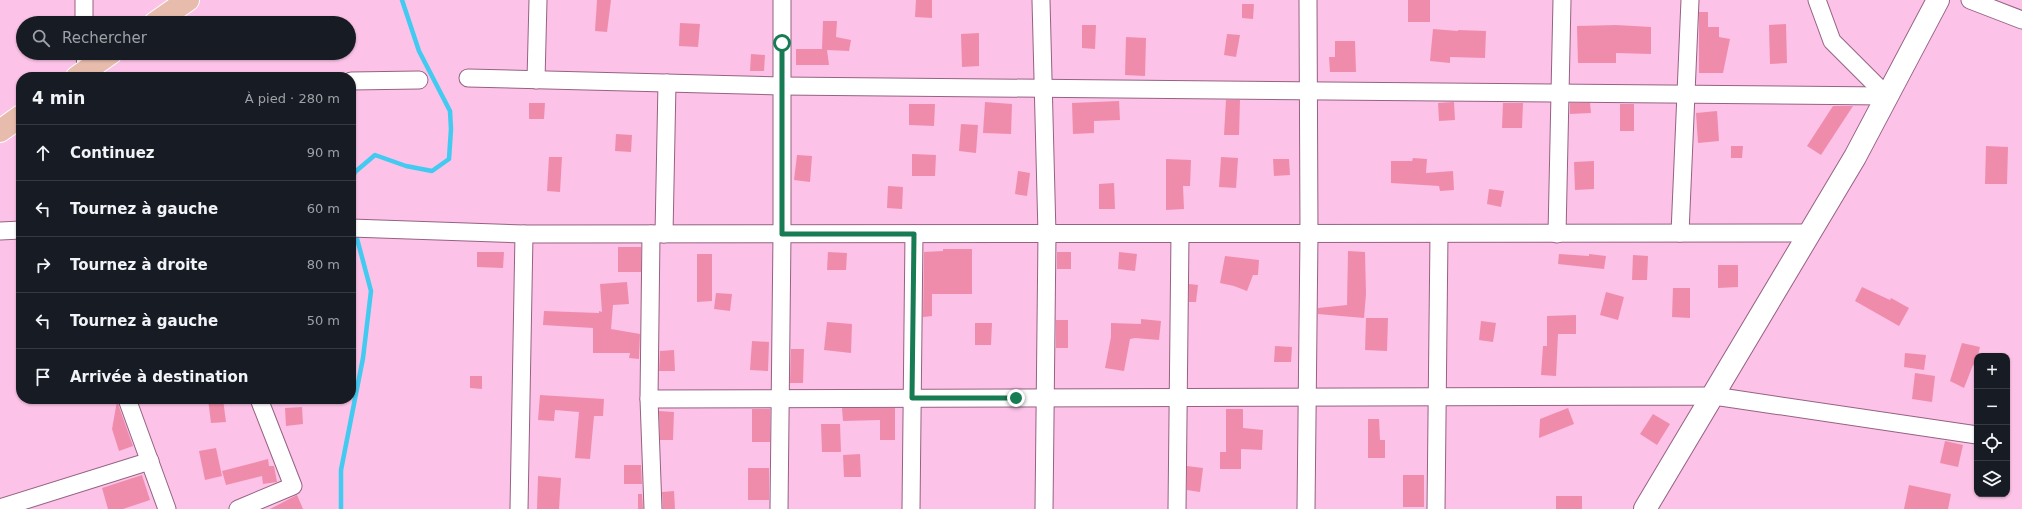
<!DOCTYPE html>
<html lang="fr">
<head>
<meta charset="utf-8">
<style>
  :root { --surface:#171b24; --page:#20242c; --text:#f1f3f6; --muted:#9ea1a6; --line:#363941 }
  body { margin:0; font-family:"DejaVu Sans",sans-serif; background:var(--page); color:var(--text) }
  .controls { position:absolute; right:12px; bottom:12px; display:grid; overflow:hidden; border-radius:8px; box-shadow:0 1px 3px #0004 }
  .controls button { width:36px; height:36px; display:grid; place-items:center; padding:0; border:0; border-bottom:1px solid var(--line); background:var(--surface); color:var(--text); font:20px sans-serif }
  .stop { position:absolute; width:12px; height:12px; margin:-9px; border:3px solid #177b53; border-radius:50%; background:#fff }
  .stop.end { background:#177b53; border-color:#fff; box-shadow:0 1px 4px #0008 }
  .list { margin:0; padding:0; list-style:none }
  h2 { display:flex; justify-content:space-between; align-items:center; height:52px; margin:0; padding:0 16px; font-size:17px }
  h2 small { font-size:13px; font-weight:400; color:var(--muted) }
  .list li { display:grid; grid-template-columns:26px 1fr auto; gap:12px; align-items:center; box-sizing:border-box; height:56px; padding:0 16px; border-top:1px solid var(--line) }
  .list b { display:block; font-size:15px; white-space:nowrap }
  .list em { font-size:13px; font-style:normal; color:var(--muted) }
  .icon { flex:none; width:22px; height:22px; fill:none; stroke:currentColor; stroke-width:2; stroke-linecap:round; stroke-linejoin:round }
  .map { position:relative; flex:none; width:2022px; height:509px; overflow:hidden }
  .search { position:absolute; background:var(--surface); box-shadow:0 1px 3px #0004; left:16px; top:16px; width:340px; height:44px; display:flex; align-items:center; gap:10px; box-sizing:border-box; padding:0 14px; border-radius:22px; color:var(--muted); font-size:15px }
  .panel { position:absolute; background:var(--surface); box-shadow:0 1px 3px #0004; left:16px; top:72px; width:340px; height:332px; border-radius:16px }
  .map>svg:first-child { display:block }
  .lines { fill:none; stroke-linecap:round; stroke-linejoin:round }
  .stream { stroke:#42caf0; stroke-width:4.5 }
  .building { fill:#f08cab }
  .minor-casing { stroke:#956283; stroke-width:19 }
  .tertiary-casing { stroke:#956283; stroke-width:24 }
  .primary-casing { stroke:#fff; stroke-width:24 }
  .minor { stroke:#fff; stroke-width:17 }
  .tertiary { stroke:#fff; stroke-width:22 }
  .primary { stroke:#e8bcad; stroke-width:22 }
  .route { stroke:#177b53; stroke-width:5 }
</style>
</head>
<body>
<div class="map">
<svg width="2022" height="509" viewBox="0 0 2022 509">
  <rect width="100%" height="100%" fill="#fcc2e7"/>
  <g class="lines">
    <!-- stream -->
    <g class="stream">
      <polyline points="351,181 355,172 375,155 406,166 432,171 449,159 451,129 450,111 419,51 402,0"/>
      <polyline points="341,509 341,470 363,358 371,291 355,231"/>
    </g>
  </g>
  <!-- building -->
  <g class="building">
    <polygon points="597,0 611,0 607,32 595,31"/>
    <polygon points="916,0 932,0 932,18 915,17"/>
    <rect x="1408" y="0" width="22" height="22"/>
    <polygon points="1242,4 1254,4 1253,19 1242,18"/>
    <polygon points="1699,12 1708,12 1708,27 1719,27 1719,37 1730,39 1723,73 1699,73"/>
    <polygon points="823,21 837,21 836,37 851,40 849,51 827,50 829,65 796,65 796,49 822,49"/>
    <polygon points="680,23 700,24 698,47 679,46"/>
    <polygon points="1786,24 1787,63 1770,64 1769,25"/>
    <polygon points="1082,25 1096,25 1095,49 1082,48"/>
    <polygon points="1616,25 1651,27 1651,54 1616,53 1616,63 1578,63 1577,26"/>
    <polygon points="1433,29 1458,31 1458,30 1486,31 1485,58 1450,57 1450,63 1430,61"/>
    <polygon points="979,33 979,66 962,67 961,34"/>
    <polygon points="1227,34 1240,35 1236,57 1224,55"/>
    <polygon points="1126,37 1146,38 1145,76 1125,75"/>
    <polygon points="1335,41 1355,41 1356,72 1330,72 1329,57 1335,57"/>
    <polygon points="751,54 765,55 764,71 750,71"/>
    <polygon points="1226,100 1240,100 1239,135 1224,135"/>
    <polygon points="1119,101 1120,120 1094,121 1094,133 1073,134 1072,103"/>
    <polygon points="985,102 1012,104 1011,134 983,133"/>
    <polygon points="1454,102 1455,120 1439,121 1438,103"/>
    <polygon points="529,103 545,103 544,119 529,119"/>
    <polygon points="1503,103 1523,103 1522,128 1502,128"/>
    <polygon points="1570,103 1590,103 1591,113 1570,114"/>
    <polygon points="909,104 935,104 934,126 909,125"/>
    <rect x="1620" y="104" width="14" height="27"/>
    <polygon points="1833,106 1853,106 1821,155 1807,146"/>
    <polygon points="1717,111 1719,141 1698,143 1696,113"/>
    <polygon points="961,124 978,125 976,153 959,151"/>
    <polygon points="616,134 632,135 631,152 615,151"/>
    <polygon points="1731,146 1743,146 1742,158 1731,158"/>
    <polygon points="1986,146 2008,147 2007,184 1985,184"/>
    <polygon points="912,154 936,155 935,176 912,176"/>
    <polygon points="797,155 812,156 810,182 794,180"/>
    <polygon points="549,157 562,157 560,192 547,191"/>
    <polygon points="1221,157 1238,158 1236,188 1219,187"/>
    <polygon points="1413,158 1427,159 1426,173 1453,171 1454,190 1440,191 1439,186 1391,183 1391,161 1412,161"/>
    <polygon points="1166,159 1191,160 1190,186 1183,186 1184,209 1166,210"/>
    <polygon points="1273,159 1289,159 1290,175 1274,176"/>
    <polygon points="1594,161 1594,189 1575,190 1574,162"/>
    <polygon points="1018,171 1030,173 1027,196 1015,194"/>
    <polygon points="1114,183 1115,209 1099,209 1099,184"/>
    <polygon points="888,186 903,187 902,209 887,208"/>
    <polygon points="1489,189 1504,191 1501,207 1487,204"/>
    <rect x="618" y="247" width="23" height="25"/>
    <polygon points="943,249 972,249 972,294 932,294 932,316 923,317 924,252 943,251"/>
    <polygon points="1348,251 1365,252 1366,294 1364,318 1318,314 1318,308 1347,305"/>
    <polygon points="477,252 504,252 503,268 477,267"/>
    <polygon points="828,252 847,253 846,270 827,270"/>
    <rect x="1057" y="252" width="14" height="17"/>
    <polygon points="1119,252 1137,254 1135,271 1118,269"/>
    <polygon points="697,254 712,254 712,301 697,302"/>
    <polygon points="1559,254 1589,256 1589,254 1606,256 1604,269 1558,264"/>
    <polygon points="1633,255 1648,256 1647,280 1632,280"/>
    <polygon points="1225,256 1259,260 1258,275 1253,275 1247,291 1234,286 1220,283"/>
    <polygon points="1718,265 1738,265 1738,287 1718,288"/>
    <polygon points="627,282 629,304 613,305 611,329 640,334 639,359 629,358 630,353 593,353 593,328 543,325 544,311 599,313 599,311 602,312 600,284"/>
    <polygon points="1189,284 1198,285 1196,302 1189,302"/>
    <polygon points="1862,287 1890,300 1891,298 1909,308 1899,326 1855,301"/>
    <polygon points="1673,288 1690,288 1690,318 1672,317"/>
    <polygon points="1606,292 1624,297 1618,320 1600,315"/>
    <polygon points="716,293 732,294 730,311 714,309"/>
    <polygon points="1576,315 1576,334 1558,334 1556,376 1541,375 1543,346 1547,346 1547,316"/>
    <polygon points="1366,318 1388,318 1387,351 1365,350"/>
    <polygon points="1141,319 1161,321 1159,340 1135,338 1130,339 1124,371 1105,368 1111,337 1111,323 1141,324"/>
    <rect x="1056" y="320" width="12" height="28"/>
    <polygon points="1481,321 1496,323 1493,342 1479,340"/>
    <polygon points="827,322 852,324 851,353 824,350"/>
    <polygon points="975,323 992,323 991,345 975,345"/>
    <polygon points="752,341 769,342 768,371 750,370"/>
    <polygon points="1962,343 1980,347 1975,366 1973,365 1964,388 1950,381"/>
    <polygon points="1275,346 1292,347 1291,362 1274,362"/>
    <polygon points="791,349 804,349 803,383 790,383"/>
    <polygon points="674,350 675,371 659,371 660,351"/>
    <polygon points="1905,353 1926,355 1924,370 1904,367"/>
    <polygon points="1915,373 1935,376 1932,402 1912,399"/>
    <polygon points="470,376 482,376 482,389 470,388"/>
    <polygon points="540,395 604,399 603,416 594,416 590,459 575,458 579,412 555,410 554,421 538,420"/>
    <polygon points="208,399 223,399 226,422 211,423"/>
    <polygon points="117,401 133,446 119,451 112,429"/>
    <polygon points="302,407 303,424 286,426 285,408"/>
    <polygon points="842,408 895,408 895,440 880,440 880,420 843,421"/>
    <polygon points="1568,408 1574,424 1539,438 1540,419"/>
    <rect x="752" y="409" width="18" height="33"/>
    <polygon points="1226,409 1243,409 1243,428 1263,430 1262,450 1241,449 1241,469 1220,469 1220,452 1226,452"/>
    <polygon points="659,411 674,412 673,440 660,440"/>
    <polygon points="1653,414 1670,424 1657,445 1640,434"/>
    <polygon points="1368,419 1379,419 1380,440 1385,440 1385,458 1368,458"/>
    <polygon points="821,424 840,424 841,452 822,452"/>
    <polygon points="1945,441 1963,445 1958,467 1940,463"/>
    <polygon points="216,448 222,476 205,480 199,451"/>
    <polygon points="860,454 861,477 844,477 843,455"/>
    <polygon points="268,459 269,466 274,466 277,482 263,484 262,476 226,485 222,471"/>
    <polygon points="624,465 641,465 642,484 624,484"/>
    <polygon points="1187,466 1203,468 1200,492 1187,490"/>
    <rect x="748" y="468" width="21" height="32"/>
    <polygon points="142,475 150,500 123,509 108,509 102,488"/>
    <rect x="1403" y="475" width="21" height="32"/>
    <polygon points="538,476 561,478 559,509 537,509"/>
    <polygon points="1909,485 1951,494 1948,509 1904,509"/>
    <polygon points="674,491 675,509 663,509 662,492"/>
    <polygon points="638,494 642,494 643,509 638,509"/>
    <polygon points="297,495 303,509 270,509 293,497"/>
    <rect x="1556" y="496" width="26" height="13"/>
  </g>
  <g class="lines">
    <!-- minor casing -->
    <g class="minor-casing">
      <g id="minor">
        <polyline points="84,0 84,23"/>
        <polyline points="1041,0 1047,234 1044,509"/>
        <polyline points="1817,0 1832,41 1887,96"/>
        <polyline points="1970,0 2022,20"/>
        <polyline points="85,53 86,71 92,77"/>
        <polyline points="468,78 782,86 1887,96"/>
        <polyline points="536,80 538,0"/>
        <polyline points="351,81 419,80"/>
        <polyline points="351,228 524,234 1810,233"/>
        <polyline points="0,231 21,230"/>
        <polyline points="1680,233 1690,0"/>
        <polyline points="651,234 649,399 653,509"/>
        <polyline points="664,234 667,83"/>
        <polyline points="1557,234 1562,0"/>
        <polyline points="127,399 167,509"/>
        <polyline points="649,399 1714,396 1977,435"/>
        <polyline points="0,508 150,461"/>
        <polyline points="238,509 293,486 259,399"/>
        <polyline points="519,509 524,234"/>
        <polyline points="779,509 782,234 782,0"/>
        <polyline points="911,509 914,234"/>
        <polyline points="1177,509 1180,234"/>
        <polyline points="1306,509 1309,234 1308,0"/>
        <polyline points="1436,509 1439,234"/>
      </g>
    </g>
    <!-- tertiary casing -->
    <g class="tertiary-casing">
      <polyline id="tertiary" points="1645,509 1855,157 1938,0"/>
    </g>
    <!-- primary casing -->
    <g class="primary-casing">
      <g id="primary">
        <polyline points="155,23 188,0"/>
        <polyline points="77,77 111,53"/>
        <polyline points="0,131 21,116"/>
      </g>
    </g>
    <!-- minor -->
    <use href="#minor" class="minor"/>
    <!-- tertiary -->
    <use href="#tertiary" class="tertiary"/>
    <!-- primary -->
    <use href="#primary" class="primary"/>
  </g>
  <g class="lines">
    <!-- route -->
    <polyline class="route" points="782,43 782,234 914,234 912,398 1016,398"/>
  </g>
</svg>
<div class="controls">
<button>+</button>
<button>−</button>
<button><svg class="icon" aria-label="locate" viewBox="0 0 24 24"><circle cx="12" cy="12" r="6"/><path d="M12 2v4M12 18v4M2 12h4M18 12h4"/></svg></button>
<button><svg class="icon" aria-label="layers" viewBox="0 0 24 24"><path d="M12 4l9 5-9 5-9-5zM3 14l9 5 9-5"/></svg></button>
</div>
<div class="stop" style="left:782px;top:43px"></div>
<div class="stop end" style="left:1016px;top:398px"></div>
<div class="search"><svg class="icon" aria-label="search" viewBox="0 0 24 24"><circle cx="10" cy="10" r="6"/><path d="M15 15l6 6"/></svg>Rechercher</div>
<section class="panel">
<h2>4 min<small>À pied · 280 m</small></h2>
<ul class="list">
<li><svg class="icon" aria-label="ahead" viewBox="0 0 24 24"><path d="M12 20V5M6 11l6-6 6 6"/></svg><div><b>Continuez</b></div><em>90 m</em></li>
<li><svg class="icon" aria-label="left" viewBox="0 0 24 24"><path d="M17 20v-9H6M10 6l-5 5 5 5"/></svg><div><b>Tournez à gauche</b></div><em>60 m</em></li>
<li><svg class="icon" aria-label="right" viewBox="0 0 24 24"><path d="M7 20v-9h11M14 6l5 5-5 5"/></svg><div><b>Tournez à droite</b></div><em>80 m</em></li>
<li><svg class="icon" aria-label="left" viewBox="0 0 24 24"><path d="M17 20v-9H6M10 6l-5 5 5 5"/></svg><div><b>Tournez à gauche</b></div><em>50 m</em></li>
<li><svg class="icon" aria-label="arrive" viewBox="0 0 24 24"><path d="M6 21V4h12l-3 4 3 4H6"/></svg><div><b>Arrivée à destination</b></div></li>
</ul>
</section>
</div>
</body>
</html>
